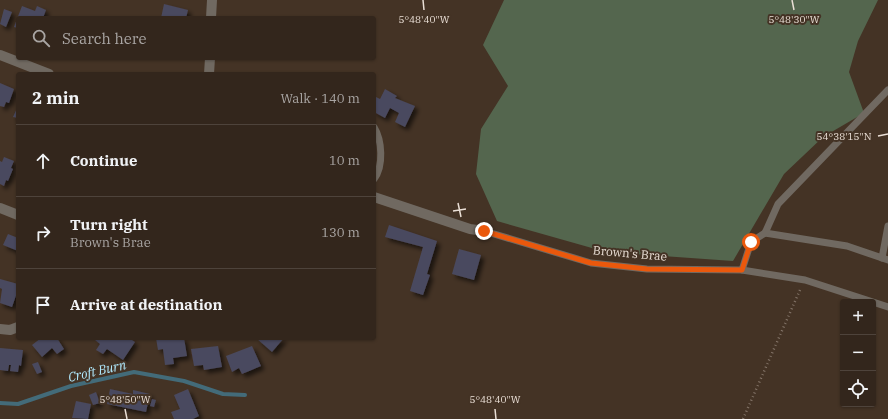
<!DOCTYPE html>
<html lang="en">
<head>
<meta charset="utf-8">
<style>
  :root { --surface:#33261c; --page:#3b2e25; --text:#f1f3f6; --muted:#a9a5a3; --line:#4e433b }
  body { margin:0; font-family:"IBM Plex Serif",serif; background:var(--page); color:var(--text) }
  .controls { position:absolute; right:12px; bottom:12px; display:grid; overflow:hidden; border-radius:4px; box-shadow:0 1px 3px #0004 }
  .controls button { width:36px; height:36px; display:grid; place-items:center; padding:0; border:0; border-bottom:1px solid var(--line); background:var(--surface); color:var(--text); font:20px sans-serif }
  .stop { position:absolute; width:12px; height:12px; margin:-9px; border:3px solid #ea580c; border-radius:50%; background:#fff }
  .stop.end { background:#ea580c; border-color:#fff; box-shadow:0 1px 4px #0008 }
  .list { margin:0; padding:0; list-style:none }
  h2 { display:flex; justify-content:space-between; align-items:center; height:52px; margin:0; padding:0 16px; font-size:17px }
  h2 small { font-size:13px; font-weight:400; color:var(--muted) }
  .list li { display:grid; grid-template-columns:26px 1fr auto; gap:12px; align-items:center; box-sizing:border-box; height:72px; padding:0 16px; border-top:1px solid var(--line) }
  .list b { display:block; font-size:15px; white-space:nowrap }
  .list p { margin:0; font-size:13px; white-space:nowrap; color:var(--muted) }
  .list em { font-size:13px; font-style:normal; color:var(--muted) }
  .icon { flex:none; width:22px; height:22px; fill:none; stroke:currentColor; stroke-width:2; stroke-linecap:round; stroke-linejoin:round }
  .map { position:relative; flex:none; width:888px; height:419px; overflow:hidden }
  .search { position:absolute; background:var(--surface); box-shadow:0 1px 3px #0004; left:16px; top:16px; width:360px; height:44px; display:flex; align-items:center; gap:10px; box-sizing:border-box; padding:0 14px; border-radius:4px; color:var(--muted); font-size:15px }
  .panel { position:absolute; background:var(--surface); box-shadow:0 1px 3px #0004; left:16px; top:72px; width:360px; height:268px; border-radius:4px }
  .map>svg:first-child { display:block }
  .green { fill:#54664e }
  .lines { fill:none; stroke-linecap:round; stroke-linejoin:round }
  .stream { stroke:#436b79; stroke-width:4 }
  .building { fill:#4a495e; filter:url(#shadow) }
  .path { stroke:#837468; stroke-width:2.5; stroke-dasharray:1 3; stroke-linecap:butt }
  .lane { stroke:#706961; stroke-width:7 }
  .street { stroke:#706961; stroke-width:10 }
  .route { stroke:#ea580c; stroke-width:5 }
  .ticks { fill:none; stroke:#eadfd6; stroke-width:1.5 }
  .labels { text-anchor:middle; dominant-baseline:central; stroke-width:4; stroke-linejoin:round; paint-order:stroke }
  .street-label { font-size:12px; fill:#eadfd6; stroke:#443325 }
  .water-label { font-size:13px; font-style:italic; fill:#afe8fc; stroke:#443325 }
  .ticks-label { font-size:10px; text-anchor:middle; fill:#eadfd6; stroke:#443325; stroke-width:4; stroke-linejoin:round; paint-order:stroke }
</style>
</head>
<body>
<div class="map">
<svg width="888" height="419" viewBox="0 0 888 419">
  <defs>
    <filter id="shadow"><feDropShadow dx="3.5" dy="3.5" stdDeviation="2" flood-color="#0009"/></filter>
  </defs>
  <rect width="100%" height="100%" fill="#443325"/>
  <!-- green -->
  <polygon class="green" points="504,0 878,0 858,41 849,72 864,113 823,137 784,174 733,261 606,252 497,221 476,174 481,129 508,86 483,45"/>
  <g class="lines">
    <!-- stream -->
    <polyline class="stream" points="0,403 18,404 71,386 134,372 184,381 223,394 245,395"/>
  </g>
  <!-- building -->
  <g class="building">
    <polygon points="164,4 188,10 186,18 161,18"/>
    <polygon points="22,6 35,11 37,6 46,10 43,18 18,18 18,28 14,27"/>
    <polygon points="4,9 12,12 6,27 0,24"/>
    <polygon points="0,83 14,89 9,103 6,102 4,107 0,106"/>
    <polygon points="385,89 397,96 395,98 415,106 405,127 395,122 399,113 390,108 385,118 374,112 374,96 380,99"/>
    <polygon points="18,106 18,118 13,117"/>
    <polygon points="4,157 14,161 11,168 13,169 8,181 6,180 4,186 0,184 0,161 2,162"/>
    <polygon points="389,225 437,241 427,274 430,275 423,295 410,291 423,247 385,237"/>
    <polygon points="8,234 18,238 18,251 3,245"/>
    <polygon points="459,249 481,255 474,280 452,274"/>
    <polygon points="0,279 18,284 18,290 12,307 0,303 2,289 0,288"/>
    <polygon points="41,338 57,338 64,349 57,354 52,348 42,357 32,345"/>
    <polygon points="97,338 129,338 135,342 123,360 107,349 103,354 96,350 100,344 95,340"/>
    <polygon points="156,338 184,338 187,356 173,358 174,364 165,365 163,349 158,350"/>
    <polygon points="256,338 284,338 272,352"/>
    <polygon points="218,346 222,367 204,370 203,365 194,366 191,349"/>
    <polygon points="252,346 261,366 242,374 239,368 232,372 226,356"/>
    <polygon points="0,348 23,350 21,366 19,365 18,372 10,371 11,365 9,365 8,371 0,370"/>
    <polygon points="38,362 42,372 37,374 32,364"/>
    <polygon points="110,389 133,394 133,390 150,394 146,412 107,404"/>
    <polygon points="188,389 199,416 193,419 174,419 171,412 180,409 174,395"/>
    <polygon points="96,392 100,403 93,405 89,395"/>
    <polygon points="152,399 156,400 154,407 150,406"/>
    <polygon points="76,401 91,404 88,419 72,418"/>
  </g>
  <g class="lines">
    <!-- path -->
    <polyline class="path" points="743,419 800,290"/>
    <!-- lane -->
    <g class="lane">
      <path d="M374,127C382,140 384,166 374,179"/>
      <polyline points="484,231 591,263 647,269 742,270 805,280 888,307"/>
      <polyline points="765,233 847,246 888,260"/>
      <polyline points="882,258 888,226"/>
      <polyline points="742,270 751,242 765,233 778,204 888,90"/>
    </g>
    <!-- street -->
    <g class="street">
      <polyline points="211,18 212,0"/>
      <polyline points="0,55 49,74"/>
      <polyline points="209,74 210,58"/>
      <polyline points="374,197 470,229 484,231"/>
      <polyline points="0,208 18,215"/>
      <polyline points="0,329 10,330 18,327"/>
    </g>
  </g>
  <g class="lines">
    <!-- route -->
    <polyline class="route" points="484,231 591,263 647,269 742,270 751,242"/>
  </g>
  <!-- ticks -->
  <path class="ticks" d="M423,0L424,10M792,0L794,10M878,136L888,134M458,203L461,217M453,211L466,209M125,409L127,419M495,409L496,419"/>
  <g class="labels">
    <!-- street labels -->
    <g class="street-label">
      <text transform="translate(630 253) rotate(5)">Brown's Brae</text>
    </g>
    <!-- water labels -->
    <g class="water-label">
      <text transform="translate(97 371) rotate(-13)">Croft Burn</text>
    </g>
  </g>
  <g class="ticks-label">
    <text x="424" y="23">5°48'40"W</text>
    <text x="794" y="23">5°48'30"W</text>
    <text x="844" y="140">54°38'15"N</text>
    <text x="125" y="403">5°48'50"W</text>
    <text x="495" y="403">5°48'40"W</text>
  </g>
</svg>
<div class="controls">
<button>+</button>
<button>−</button>
<button><svg class="icon" aria-label="locate" viewBox="0 0 24 24"><circle cx="12" cy="12" r="6"/><path d="M12 2v4M12 18v4M2 12h4M18 12h4"/></svg></button>
</div>
<div class="stop" style="left:751px;top:242px"></div>
<div class="stop end" style="left:484px;top:231px"></div>
<div class="search"><svg class="icon" aria-label="search" viewBox="0 0 24 24"><circle cx="10" cy="10" r="6"/><path d="M15 15l6 6"/></svg>Search here</div>
<section class="panel">
<h2>2 min<small>Walk · 140 m</small></h2>
<ul class="list">
<li><svg class="icon" aria-label="ahead" viewBox="0 0 24 24"><path d="M12 20V5M6 11l6-6 6 6"/></svg><div><b>Continue</b></div><em>10 m</em></li>
<li><svg class="icon" aria-label="right" viewBox="0 0 24 24"><path d="M7 20v-9h11M14 6l5 5-5 5"/></svg><div><b>Turn right</b><p>Brown's Brae</p></div><em>130 m</em></li>
<li><svg class="icon" aria-label="arrive" viewBox="0 0 24 24"><path d="M6 21V4h12l-3 4 3 4H6"/></svg><div><b>Arrive at destination</b></div></li>
</ul>
</section>
</div>
</body>
</html>
